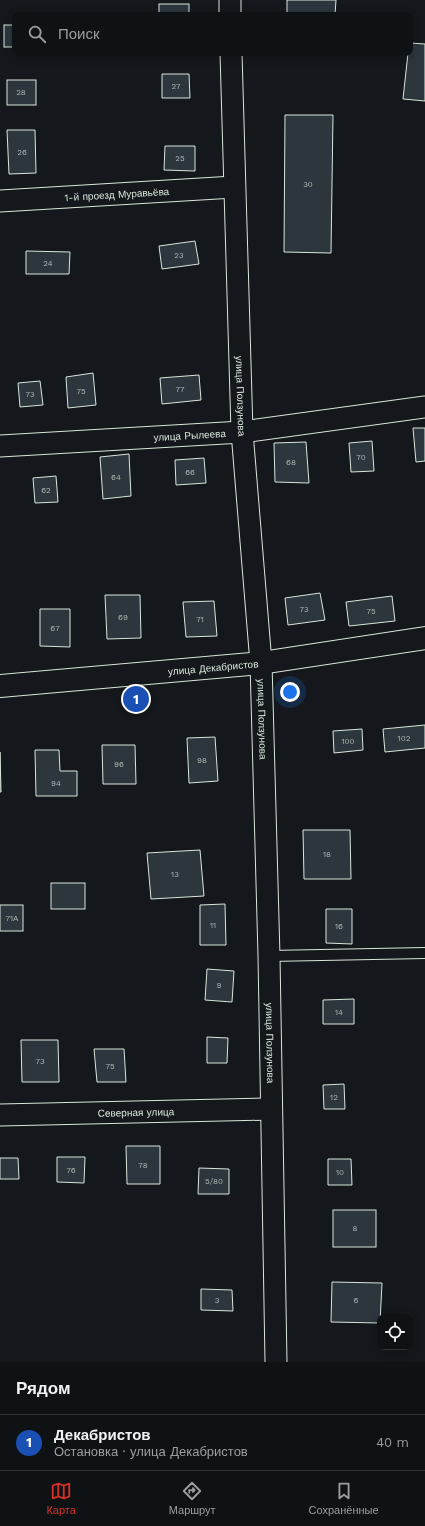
<!DOCTYPE html>
<html lang="ru">
<head>
<meta charset="utf-8">
<style>
  :root { --surface:#0f1215; --page:#1d2022; --text:#f1f3f6; --muted:#9b9ea0; --line:#2f3234; --accent:#d93025 }
  body { margin:0; font-family:"Work Sans",sans-serif; background:var(--page); color:var(--text) }
  .controls { position:absolute; right:12px; bottom:12px; display:grid; overflow:hidden; border-radius:8px; box-shadow:0 2px 10px #0003 }
  .controls button { width:36px; height:36px; display:grid; place-items:center; padding:0; border:0; border-bottom:1px solid var(--line); background:var(--surface); color:var(--text); font:20px sans-serif }
  .you { position:absolute; left:290px; top:692px; width:14px; height:14px; margin:-10px; border:3px solid #fff; border-radius:50%; background:#1a73e8; box-shadow:0 0 0 6px #1a73e833 }
  .badge { display:grid; place-items:center; width:26px; height:26px; border-radius:50%; background:var(--accent); color:#fff; font-size:13px; font-weight:700 }
  .pin { position:absolute; translate:-50% -50%; border:2px solid #fff; box-shadow:0 1px 4px #0006 }
  .list { margin:0; padding:0; list-style:none }
  h2 { display:flex; justify-content:space-between; align-items:center; height:52px; margin:0; padding:0 16px; font-size:17px }
  h2 small { font-size:13px; font-weight:400; color:var(--muted) }
  .list li { display:grid; grid-template-columns:26px 1fr auto; gap:12px; align-items:center; box-sizing:border-box; height:56px; padding:0 16px; border-top:1px solid var(--line) }
  .list b { display:block; font-size:15px; white-space:nowrap }
  .list p { margin:0; font-size:13px; white-space:nowrap; color:var(--muted) }
  .list em { font-size:13px; font-style:normal; color:var(--muted) }
  .icon { flex:none; width:22px; height:22px; fill:none; stroke:currentColor; stroke-width:2; stroke-linecap:round; stroke-linejoin:round }
  .map { position:relative; flex:none; width:425px; height:1362px; overflow:hidden }
  .search { position:absolute; background:var(--surface); box-shadow:0 2px 10px #0003; left:12px; right:12px; top:12px; height:44px; display:flex; align-items:center; gap:10px; box-sizing:border-box; padding:0 14px; border-radius:8px; color:var(--muted); font-size:15px }
  .sheet { height:108px; background:var(--surface) }
  nav { display:flex; justify-content:space-around; align-items:center; box-sizing:border-box; height:56px; border-top:1px solid var(--line); background:var(--surface); font-size:11px; color:var(--muted) }
  nav a { display:grid; justify-items:center; gap:2px }
  nav .on { color:var(--accent) }
  .map>svg:first-child { display:block }
  .building { fill:#2c363c; stroke:#d8e6dc }
  .lines { fill:none; stroke-linecap:round; stroke-linejoin:round }
  .lane-casing { stroke:#d8e6dc; stroke-width:12 }
  .street-casing { stroke:#d8e6dc; stroke-width:23 }
  .secondary-casing { stroke:#d8e6dc; stroke-width:24 }
  .lane { stroke:#14181c; stroke-width:10 }
  .street { stroke:#14181c; stroke-width:21 }
  .secondary { stroke:#14181c; stroke-width:22 }
  .labels { text-anchor:middle; dominant-baseline:central; stroke-width:3; stroke-linejoin:round; paint-order:stroke }
  .number-label { font-size:8px; fill:#adbab4 }
  .street-label { font-size:10px; fill:#d8e6dc; stroke:#14181c }
</style>
</head>
<body>
<div class="map">
<svg width="425" height="1362" viewBox="0 0 425 1362">
  <rect width="100%" height="100%" fill="#14181c"/>
  <!-- building -->
  <g class="building">
    <polygon points="287,0 336,0 335,15 287,15"/>
    <rect x="159" y="4" width="30" height="11"/>
    <rect x="4" y="25" width="11" height="22"/>
    <polygon points="410,43 425,44 425,101 403,99 408,53 410,53"/>
    <polygon points="162,74 189,74 190,98 162,98"/>
    <rect x="7" y="80" width="29" height="25"/>
    <polygon points="285,115 333,115 331,253 284,252"/>
    <polygon points="7,130 35,130 36,173 9,174"/>
    <polygon points="165,146 195,146 195,171 164,170"/>
    <polygon points="195,241 199,264 162,269 159,246"/>
    <polygon points="26,251 70,252 69,274 26,274"/>
    <polygon points="93,373 96,405 68,408 66,377"/>
    <polygon points="199,375 201,400 162,404 160,378"/>
    <polygon points="40,381 43,405 20,407 18,383"/>
    <polygon points="413,428 425,428 425,461 416,462"/>
    <polygon points="372,441 374,471 351,472 349,443"/>
    <polygon points="306,442 309,483 275,482 274,443"/>
    <polygon points="129,454 131,496 103,499 100,457"/>
    <polygon points="204,458 206,483 176,485 175,460"/>
    <polygon points="56,476 58,502 35,503 33,478"/>
    <polygon points="320,593 325,620 288,625 285,598"/>
    <polygon points="105,595 140,595 141,638 107,639"/>
    <polygon points="392,596 395,621 349,626 346,602"/>
    <polygon points="214,601 217,636 186,637 183,602"/>
    <polygon points="40,609 70,609 70,647 40,646"/>
    <polygon points="425,725 425,748 385,752 383,729"/>
    <polygon points="362,729 363,750 334,753 333,731"/>
    <polygon points="215,737 218,781 189,783 187,738"/>
    <polygon points="102,745 135,745 136,784 103,784"/>
    <polygon points="35,750 59,750 60,771 77,771 77,796 36,796"/>
    <polygon points="0,752 1,792 0,792"/>
    <polygon points="303,830 350,830 351,879 304,879"/>
    <polygon points="200,850 204,896 151,899 147,853"/>
    <rect x="51" y="883" width="34" height="26"/>
    <polygon points="225,904 226,945 200,945 200,905"/>
    <rect x="0" y="905" width="23" height="26"/>
    <polygon points="326,909 352,909 352,944 326,943"/>
    <polygon points="207,969 234,971 232,1002 205,1000"/>
    <polygon points="354,999 354,1024 323,1024 323,1000"/>
    <polygon points="207,1037 228,1038 227,1063 207,1063"/>
    <polygon points="21,1040 58,1040 59,1082 22,1082"/>
    <polygon points="94,1049 124,1049 126,1082 97,1082"/>
    <polygon points="344,1084 345,1109 324,1109 323,1085"/>
    <polygon points="126,1146 160,1146 160,1184 127,1184"/>
    <polygon points="57,1157 85,1157 84,1183 57,1182"/>
    <polygon points="0,1158 18,1158 19,1179 0,1179"/>
    <polygon points="328,1159 351,1159 352,1185 328,1185"/>
    <polygon points="199,1168 229,1169 229,1194 198,1194"/>
    <rect x="333" y="1210" width="43" height="37"/>
    <polygon points="332,1282 382,1283 380,1323 331,1322"/>
    <polygon points="201,1289 232,1290 233,1311 201,1310"/>
  </g>
  <g class="lines">
    <!-- lane casing -->
    <g class="lane-casing">
      <polyline id="lane" points="269,956 425,953"/>
    </g>
    <!-- street casing -->
    <g class="street-casing">
      <g id="street">
        <polyline points="230,0 230,15"/>
        <path id="s1" d="M231,53L242,432L261,663L269,956L276,1362"/>
        <path id="s2" d="M0,201L234,187"/>
        <path id="s3" d="M0,446L242,432L425,407"/>
        <path id="s4" d="M0,1115L271,1109"/>
      </g>
    </g>
    <!-- secondary casing -->
    <g class="secondary-casing">
      <g id="secondary">
        <path id="s5" d="M0,686L261,663L425,638"/>
      </g>
    </g>
    <!-- lane -->
    <use href="#lane" class="lane"/>
    <!-- street -->
    <use href="#street" class="street"/>
    <!-- secondary -->
    <use href="#secondary" class="secondary"/>
  </g>
  <g class="labels">
    <!-- number labels -->
    <g class="number-label">
      <text x="176" y="86">27</text>
      <text x="21" y="92">28</text>
      <text x="22" y="152">26</text>
      <text x="180" y="158">25</text>
      <text x="308" y="184">30</text>
      <text x="179" y="255">23</text>
      <text x="48" y="263">24</text>
      <text x="180" y="389">77</text>
      <text x="81" y="391">75</text>
      <text x="30" y="394">73</text>
      <text x="361" y="457">70</text>
      <text x="291" y="462">68</text>
      <text x="190" y="472">66</text>
      <text x="116" y="477">64</text>
      <text x="46" y="490">62</text>
      <text x="304" y="609">73</text>
      <text x="371" y="611">75</text>
      <text x="123" y="617">69</text>
      <text x="200" y="619">71</text>
      <text x="55" y="628">67</text>
      <text x="404" y="738">102</text>
      <text x="348" y="741">100</text>
      <text x="202" y="760">98</text>
      <text x="119" y="764">96</text>
      <text x="56" y="783">94</text>
      <text x="327" y="854">18</text>
      <text x="175" y="874">13</text>
      <text x="12" y="918">71А</text>
      <text x="213" y="925">11</text>
      <text x="339" y="926">16</text>
      <text x="219" y="985">9</text>
      <text x="339" y="1012">14</text>
      <text x="40" y="1061">73</text>
      <text x="110" y="1066">75</text>
      <text x="334" y="1097">12</text>
      <text x="143" y="1165">78</text>
      <text x="71" y="1170">76</text>
      <text x="340" y="1172">10</text>
      <text x="214" y="1181">5/80</text>
      <text x="355" y="1228">8</text>
      <text x="217" y="1300">3</text>
      <text x="356" y="1300">6</text>
    </g>
    <!-- street labels -->
    <g class="street-label">
      <text stroke="none"><textPath href="#s2" startOffset="117">1-й проезд Муравьёва</textPath></text>
      <text stroke="none"><textPath href="#s1" startOffset="343">улица Ползунова</textPath></text>
      <text stroke="none"><textPath href="#s3" startOffset="190">улица Рылеева</textPath></text>
      <text stroke="none"><textPath href="#s5" startOffset="214">улица Декабристов</textPath></text>
      <text stroke="none"><textPath href="#s1" startOffset="667">улица Ползунова</textPath></text>
      <text stroke="none"><textPath href="#s1" startOffset="991">улица Ползунова</textPath></text>
      <text stroke="none"><textPath href="#s4" startOffset="136">Северная улица</textPath></text>
    </g>
  </g>
</svg>
<div class="controls">
<button><svg class="icon" aria-label="locate" viewBox="0 0 24 24"><circle cx="12" cy="12" r="6"/><path d="M12 2v4M12 18v4M2 12h4M18 12h4"/></svg></button>
</div>
<div class="you"></div>
<div class="pin badge" style="left:136px;top:699px;background:#1a4fb4">1</div>
<div class="search"><svg class="icon" aria-label="search" viewBox="0 0 24 24"><circle cx="10" cy="10" r="6"/><path d="M15 15l6 6"/></svg>Поиск</div>
</div>
<section class="sheet">
<h2>Рядом<small></small></h2>
<ul class="list">
<li><span class="badge" style="background:#1a4fb4">1</span><div><b>Декабристов</b><p>Остановка · улица Декабристов</p></div><em>40 m</em></li>
</ul>
</section>
<nav>
<a class="on"><svg class="icon" aria-label="map" viewBox="0 0 24 24"><path d="M3 6l6-2 6 2 6-2v14l-6 2-6-2-6 2zM9 4v14M15 6v14"/></svg>Карта</a>
<a><svg class="icon" aria-label="directions" viewBox="0 0 24 24"><path d="M12 3l9 9-9 9-9-9zM9 14v-3h6M13 9l2 2-2 2"/></svg>Маршрут</a>
<a><svg class="icon" aria-label="saved" viewBox="0 0 24 24"><path d="M7 4h10v16l-5-4-5 4z"/></svg>Сохранённые</a>
</nav>
</body>
</html>
